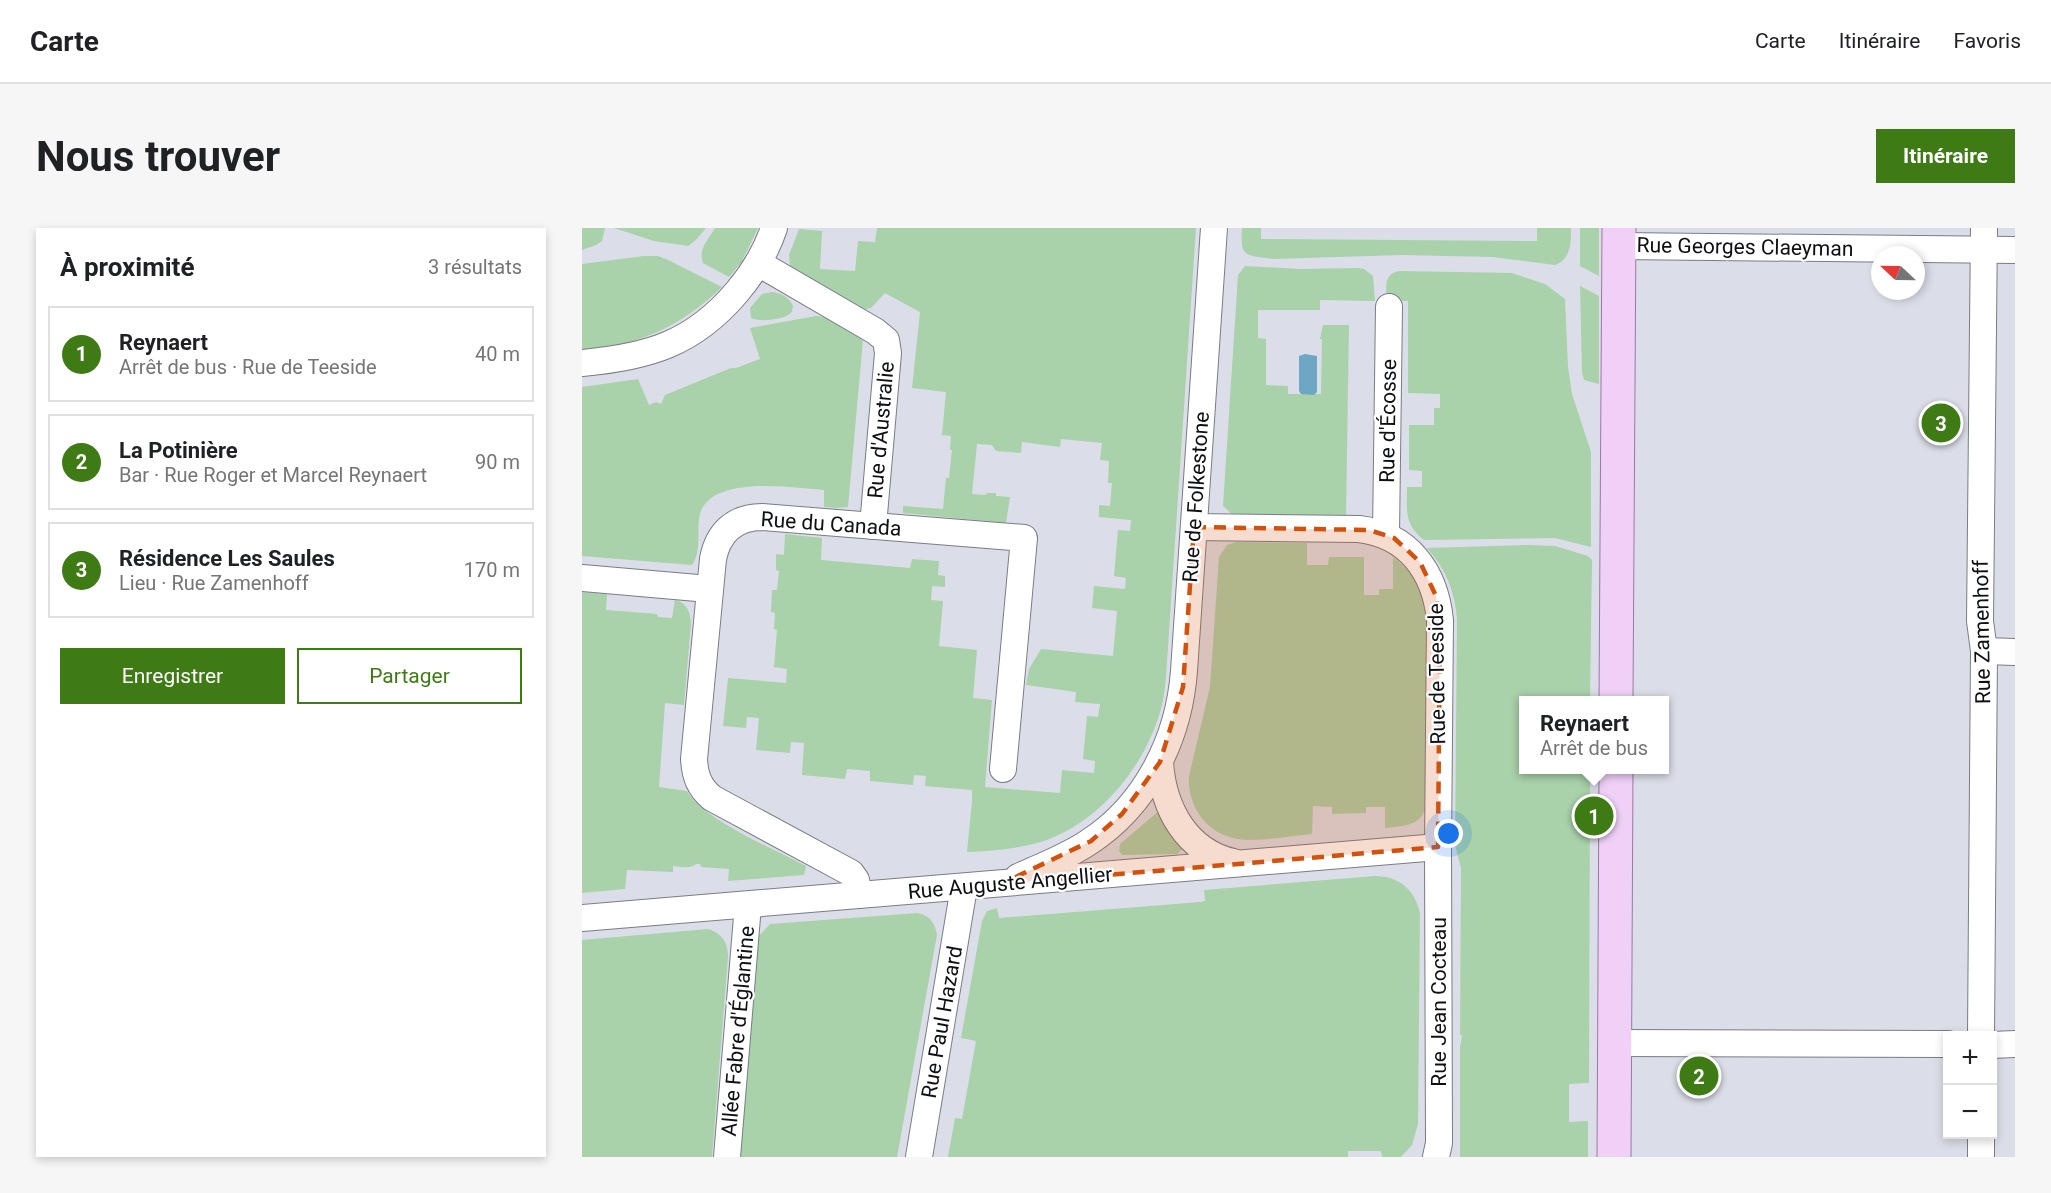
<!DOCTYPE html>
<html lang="fr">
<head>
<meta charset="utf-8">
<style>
  :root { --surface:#fff; --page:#f6f6f6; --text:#202124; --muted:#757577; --line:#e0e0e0; --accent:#3f7b15 }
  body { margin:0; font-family:Roboto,sans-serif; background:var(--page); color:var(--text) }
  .controls { position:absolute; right:18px; bottom:18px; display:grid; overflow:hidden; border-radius:0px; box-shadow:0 3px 9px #0003 }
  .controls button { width:54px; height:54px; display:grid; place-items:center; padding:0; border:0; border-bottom:2px solid var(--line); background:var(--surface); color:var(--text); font:30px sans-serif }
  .compass { position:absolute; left:1289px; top:18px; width:54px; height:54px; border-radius:50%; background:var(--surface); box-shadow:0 3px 9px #0003; rotate:292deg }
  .you { position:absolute; left:867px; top:606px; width:21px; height:21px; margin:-15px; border:4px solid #fff; border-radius:50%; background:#1a73e8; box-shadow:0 0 0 9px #1a73e833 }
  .badge { display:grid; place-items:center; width:39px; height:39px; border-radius:50%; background:var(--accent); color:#fff; font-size:20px; font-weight:700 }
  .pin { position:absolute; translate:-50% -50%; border:3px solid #fff; box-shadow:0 2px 6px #0006 }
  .popup { position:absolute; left:937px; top:468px; width:150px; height:78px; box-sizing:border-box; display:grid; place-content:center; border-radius:0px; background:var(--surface); filter:drop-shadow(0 2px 4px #0005); font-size:20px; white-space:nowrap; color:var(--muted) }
  .popup b { font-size:22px; color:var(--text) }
  .popup::after { content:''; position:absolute; left:50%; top:100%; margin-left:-12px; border:12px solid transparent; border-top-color:var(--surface) }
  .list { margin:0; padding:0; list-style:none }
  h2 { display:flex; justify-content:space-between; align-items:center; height:78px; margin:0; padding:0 24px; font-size:26px }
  h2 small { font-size:20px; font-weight:400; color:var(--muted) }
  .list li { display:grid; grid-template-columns:39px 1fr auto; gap:18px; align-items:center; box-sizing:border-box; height:96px; margin:0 12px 12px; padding:0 12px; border:2px solid var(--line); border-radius:0px }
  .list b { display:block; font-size:22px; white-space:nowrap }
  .list p { margin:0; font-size:20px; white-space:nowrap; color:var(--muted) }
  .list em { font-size:20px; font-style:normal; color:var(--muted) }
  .actions { display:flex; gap:12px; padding:18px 24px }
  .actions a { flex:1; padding:14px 0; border:2px solid var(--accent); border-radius:0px; text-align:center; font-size:21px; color:var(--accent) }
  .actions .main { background:var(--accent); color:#fff }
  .map { position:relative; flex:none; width:1433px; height:929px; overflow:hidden; border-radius:0px }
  header { display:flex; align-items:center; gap:36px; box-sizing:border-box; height:84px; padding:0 30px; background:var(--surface); border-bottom:2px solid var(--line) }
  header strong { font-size:28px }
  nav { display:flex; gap:33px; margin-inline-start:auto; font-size:21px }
  .intro { display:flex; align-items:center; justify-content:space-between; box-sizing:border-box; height:144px; padding:0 36px }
  h1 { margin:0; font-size:42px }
  .button { padding:15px 27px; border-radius:0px; background:var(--accent); color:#fff; font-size:21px; font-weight:700 }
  main { display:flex; gap:36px; padding:0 36px }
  aside { flex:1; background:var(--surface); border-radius:0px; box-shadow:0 3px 9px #0003 }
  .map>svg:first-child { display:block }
  .green { fill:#a9d1aa }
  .water { fill:#6ea7c4 }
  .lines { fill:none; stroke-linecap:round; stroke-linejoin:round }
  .minor-casing { stroke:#797c85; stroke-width:28 }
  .major-casing { stroke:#9a78a3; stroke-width:35 }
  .minor { stroke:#fff; stroke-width:26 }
  .major { stroke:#f0d0f7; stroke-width:33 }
  .marked { fill:#d2520d; fill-opacity:0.2; stroke:#d2520d; stroke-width:4.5; stroke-dasharray:12 8; stroke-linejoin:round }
  .labels { text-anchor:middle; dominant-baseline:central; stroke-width:4.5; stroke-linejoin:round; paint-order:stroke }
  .street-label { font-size:21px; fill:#0e1013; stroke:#fff }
</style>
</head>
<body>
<header>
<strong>Carte</strong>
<nav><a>Carte</a><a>Itinéraire</a><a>Favoris</a></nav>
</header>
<div class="intro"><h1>Nous trouver</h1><a class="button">Itinéraire</a></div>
<main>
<aside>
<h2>À proximité<small>3 résultats</small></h2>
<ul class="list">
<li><span class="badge">1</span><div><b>Reynaert</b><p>Arrêt de bus · Rue de Teeside</p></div><em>40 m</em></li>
<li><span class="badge">2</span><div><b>La Potinière</b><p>Bar · Rue Roger et Marcel Reynaert</p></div><em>90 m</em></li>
<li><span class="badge">3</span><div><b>Résidence Les Saules</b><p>Lieu · Rue Zamenhoff</p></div><em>170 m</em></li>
</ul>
<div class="actions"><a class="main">Enregistrer</a><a>Partager</a></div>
</aside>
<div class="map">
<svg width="1433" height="929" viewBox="0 0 1433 929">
  <rect width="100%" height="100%" fill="#dbdee8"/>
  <!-- green -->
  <g class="green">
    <polygon points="0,0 23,0 20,13 14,17 0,22"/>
    <polygon points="32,0 124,0 115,11 106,18 72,13"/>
    <path d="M133,0H176L159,35L147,49L121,35C116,21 126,12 133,0Z"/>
    <path d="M295,0H614L584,449C583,459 582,470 579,481C563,538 519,593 462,613C437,621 410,623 385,624L390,573V562L343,558L344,548L332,547L331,557L288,553V543L265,541L263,551L220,547L222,515L209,514L208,525L174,522L177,490L165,489L164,500L141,498L146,450L204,455L205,441L192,439L195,402L192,401L193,385L189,384L190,362H195L197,343L194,342V326L202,327L203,306L240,310L239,332L328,340L330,331L357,333L356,347L363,348V359L350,358L349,372L361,373L357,418L395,422L391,470L410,472L403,559L478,565L480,542L512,545L513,533L501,531L505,488L516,489L518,476L493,474L494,464L444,457L447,441L459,421L531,428L535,383L510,380L512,358L543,361L544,350L532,348L536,302L548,303L549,292L517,289V277L528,278L530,255H526L527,233L518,232L520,215L479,211L478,219L440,214L439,225L414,223L410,217L395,216L390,266L404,267L405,265H414V268L428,269L424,295L321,285V278L361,281L364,250H367L370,222H368L369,208L360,207L364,164L330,160L338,84L303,65L289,80L277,82L208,39L207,27L217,1L240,3L238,41L273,43L276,13L293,14Z"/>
    <path d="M660,0H679V11L955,13V0H989C989,15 989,31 973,37L910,29L820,27L691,31C663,27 658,30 660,0Z"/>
    <polygon points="998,0 1017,0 1017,48 998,38"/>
    <path d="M62,28H76L84,31L140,59C98,99 58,117 0,122V36Z"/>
    <polygon points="663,38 718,41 776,40 782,41 791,48 793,73 738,72 738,82 676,82 676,110 684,111 684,157 706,158 706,166 739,166 740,111 738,111 741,97 767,97 764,291 659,288 650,286 641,278 656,47"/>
    <path d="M818,43L930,45L963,56L983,71L986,139L990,166L1009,224V319L973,310L842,312C822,297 825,282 825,259H840V243L827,242V197H852V180H858V166L826,165V73H805C804,59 801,45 818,43Z"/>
    <polygon points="998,58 1017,68 1017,156 1002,152 1000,144"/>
    <path d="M190,64C199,65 208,70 211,78C210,83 210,85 206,87C198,92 177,94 169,90L168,80L180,66Z"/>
    <path d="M234,88L243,89L281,112L266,279L255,280L242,279V262C212,260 134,247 119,283C113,299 121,323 110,337L0,328V159L56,151L67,177L74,174L79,176L83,167L149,140H154L178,131L168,100Z"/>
    <path d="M654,314L725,315V337H746L747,329H782V367H797V361H811V329C836,348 841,363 846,393L844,579C838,599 820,598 803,600V579H784V585L750,586V579L731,578L730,606C708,608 678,614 656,611C625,606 605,579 607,548L628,459L637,329L645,317Z"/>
    <path d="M946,317L973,318L1006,328L1010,332L1008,472H942V542H1008L1007,855L987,856V894L1006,893V929H878V820L880,807H878L879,640L873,617L875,391C873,364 864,341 845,320Z"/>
    <path d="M0,364L25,366L24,382L75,386L76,389L90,390L93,372C105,375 108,383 109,395L102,477L83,475L77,559L105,563C120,591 194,622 224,638L222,647L146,653L147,641L119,639L118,636H114C109,641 99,639 91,638V644L45,642L43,661L0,665Z"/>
    <polygon points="578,582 603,619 595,626 540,627 537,623 538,616"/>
    <path d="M793,648C817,648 833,662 838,685L836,896L830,917L819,929H800L799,923H766V929H366L373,890L380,891L394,813L379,810L400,693L405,683L415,680L417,690L618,674L623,673L622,662Z"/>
    <path d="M336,685C348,688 353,695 355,707L315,929H156L175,710L188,696Z"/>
    <path d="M126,701C140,705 146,715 146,729L130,929H0V712Z"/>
  </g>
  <!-- water -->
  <polygon class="water" points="723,126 735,128 735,164 732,167 719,166 717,163 717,128"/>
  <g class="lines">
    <!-- minor casing -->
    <g class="minor-casing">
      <g id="minor">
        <polyline points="1037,18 1433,22"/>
        <polyline points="176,35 293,103 304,112 306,125 291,298"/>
        <path d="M0,135C66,129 111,116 155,64C171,45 184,24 192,0"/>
        <path d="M612,299L777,301C827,307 853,344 858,392L856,619L857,915L854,929"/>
        <polyline points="804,306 807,79"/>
        <polyline points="0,350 127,361"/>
        <polyline points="1402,423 1433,424"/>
        <path d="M578,534C581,580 604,623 651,634"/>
        <path d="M436,649C460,638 485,629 507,614C564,577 597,511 602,443L632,0"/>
        <path d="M277,667L274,652L269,645L130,570C117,559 113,548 112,531L131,331C136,305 152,289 180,289L442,310L421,541"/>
        <polyline points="0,690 856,619"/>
        <polyline points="1399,808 1402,423 1398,393 1402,0"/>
        <polyline points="1033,815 1366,816"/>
        <polyline points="1410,817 1433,816"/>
        <polyline points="145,929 166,677"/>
        <polyline points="337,929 382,659"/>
        <polyline points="1399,929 1399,906"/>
      </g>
    </g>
    <!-- major casing -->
    <g class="major-casing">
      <g id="major">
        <polyline points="1034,472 1037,0"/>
        <polyline points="1032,929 1034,542"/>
      </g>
    </g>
    <!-- minor -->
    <use href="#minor" class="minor"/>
    <!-- major -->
    <use href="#major" class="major"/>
  </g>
  <!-- marked area -->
  <path class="marked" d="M612,299L787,302L812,310L838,334L854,368L858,392L856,619L419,656L509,613L540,586L578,534L601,459Z"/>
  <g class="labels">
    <!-- street labels -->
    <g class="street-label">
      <text transform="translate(1163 19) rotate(1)">Rue Georges Claeyman</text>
      <text transform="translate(806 193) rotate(-89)">Rue d'Écosse</text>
      <text transform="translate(299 202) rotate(-85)">Rue d'Australie</text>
      <text transform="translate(614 269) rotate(-86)">Rue de Folkestone</text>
      <text transform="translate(249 296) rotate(4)">Rue du Canada</text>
      <text transform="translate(1400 404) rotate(-91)">Rue Zamenhoff</text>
      <text transform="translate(855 446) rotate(-91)">Rue de Teeside</text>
      <text transform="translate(428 655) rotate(-5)">Rue Auguste Angellier</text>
      <text transform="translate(857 774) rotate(-90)">Rue Jean Cocteau</text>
      <text transform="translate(360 794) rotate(-80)">Rue Paul Hazard</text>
      <text transform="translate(156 803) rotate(-85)">Allée Fabre d'Églantine</text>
    </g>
  </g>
</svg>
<div class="controls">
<button>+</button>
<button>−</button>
</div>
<svg class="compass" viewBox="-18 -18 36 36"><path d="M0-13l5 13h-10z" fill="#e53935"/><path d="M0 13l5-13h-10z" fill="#757577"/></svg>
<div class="you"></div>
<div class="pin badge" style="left:1012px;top:588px">1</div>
<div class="popup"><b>Reynaert</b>Arrêt de bus</div>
<div class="pin badge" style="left:1117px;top:848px">2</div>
<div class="pin badge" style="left:1359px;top:195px">3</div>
</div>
</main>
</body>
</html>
